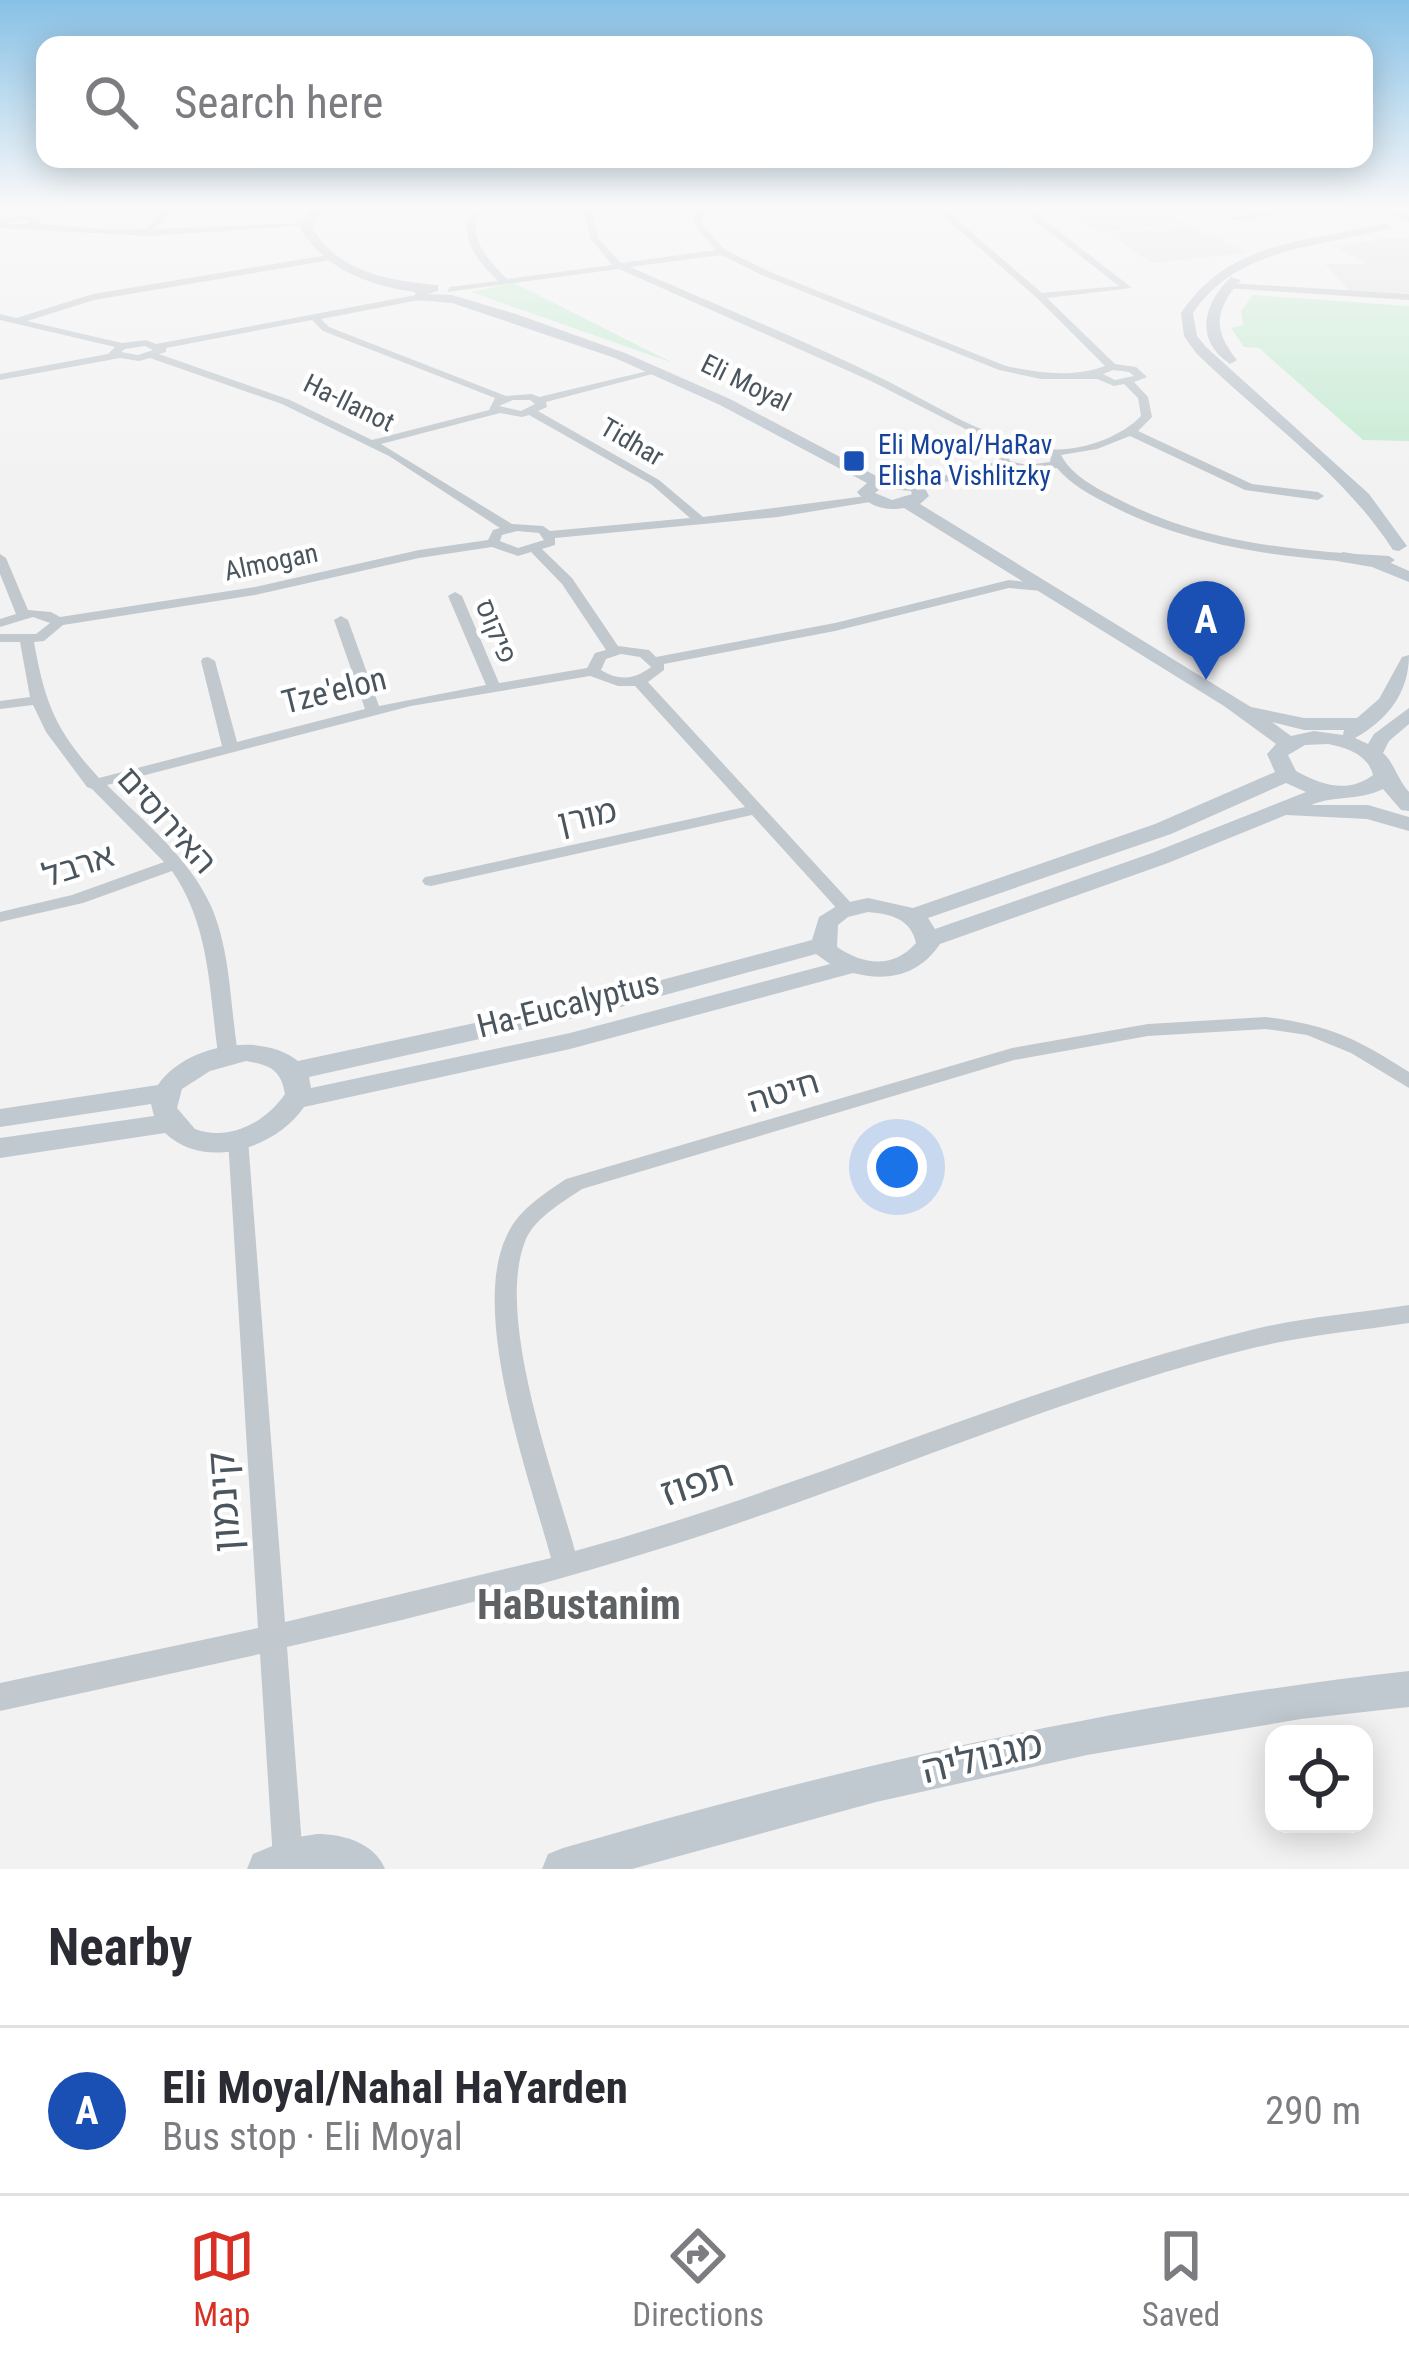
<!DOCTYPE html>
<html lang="en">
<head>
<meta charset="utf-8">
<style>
  :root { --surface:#fff; --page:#f2f2f3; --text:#2b2b33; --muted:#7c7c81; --line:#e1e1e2; --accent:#d93025 }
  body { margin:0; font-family:"Roboto Condensed","Noto Sans Hebrew",sans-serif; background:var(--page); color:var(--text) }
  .controls { position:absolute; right:36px; bottom:36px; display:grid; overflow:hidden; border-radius:24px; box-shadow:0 6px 30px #0003 }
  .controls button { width:108px; height:108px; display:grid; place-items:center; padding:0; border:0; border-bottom:3px solid var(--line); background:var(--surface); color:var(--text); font:60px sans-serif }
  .you { position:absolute; left:897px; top:1167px; width:42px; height:42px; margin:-30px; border:9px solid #fff; border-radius:50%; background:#1a73e8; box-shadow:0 0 0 18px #1a73e833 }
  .badge { display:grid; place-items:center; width:78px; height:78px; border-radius:50%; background:var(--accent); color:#fff; font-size:39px; font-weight:700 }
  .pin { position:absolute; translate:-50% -99px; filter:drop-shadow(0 3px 6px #0008) }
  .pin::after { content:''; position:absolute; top:63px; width:42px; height:36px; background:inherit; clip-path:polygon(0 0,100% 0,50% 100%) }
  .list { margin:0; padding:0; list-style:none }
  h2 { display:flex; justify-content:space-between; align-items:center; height:156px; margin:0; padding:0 48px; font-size:51px }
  h2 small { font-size:39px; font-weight:400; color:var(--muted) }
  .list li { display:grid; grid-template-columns:78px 1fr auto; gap:36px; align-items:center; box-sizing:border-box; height:168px; padding:0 48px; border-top:3px solid var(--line) }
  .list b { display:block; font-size:45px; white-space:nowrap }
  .list p { margin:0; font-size:39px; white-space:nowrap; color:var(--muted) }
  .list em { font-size:39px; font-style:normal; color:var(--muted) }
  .icon { flex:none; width:66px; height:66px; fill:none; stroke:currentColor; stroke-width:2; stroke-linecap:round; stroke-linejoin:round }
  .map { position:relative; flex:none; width:1409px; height:1869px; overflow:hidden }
  .search { position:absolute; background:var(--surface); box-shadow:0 6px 30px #0003; left:36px; right:36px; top:36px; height:132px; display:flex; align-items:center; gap:30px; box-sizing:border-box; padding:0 42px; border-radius:24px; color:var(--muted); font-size:45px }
  .sheet { height:324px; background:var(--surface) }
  nav { display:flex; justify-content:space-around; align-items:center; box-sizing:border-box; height:168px; border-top:3px solid var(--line); background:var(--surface); font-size:33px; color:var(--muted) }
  nav a { display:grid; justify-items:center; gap:6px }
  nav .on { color:var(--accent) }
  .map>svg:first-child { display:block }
  .education { fill:#e4e3e3 }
  .green { fill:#c6ebd3 }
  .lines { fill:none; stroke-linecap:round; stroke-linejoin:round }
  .street { fill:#c1c9ce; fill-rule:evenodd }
  .secondary { fill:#c0c8d0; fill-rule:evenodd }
  .transit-dot { fill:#1a4fb4; stroke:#fff; stroke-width:4.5 }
  .labels { text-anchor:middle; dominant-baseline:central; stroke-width:9; stroke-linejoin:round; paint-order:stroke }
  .far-street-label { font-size:27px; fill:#4b555d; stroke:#fff }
  .far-transit-label { font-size:27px; fill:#164399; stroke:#fff; text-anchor:start }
  .street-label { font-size:33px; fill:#4b555d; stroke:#fff }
  .near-street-label { font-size:39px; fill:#4b555d; stroke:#fff }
  .near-neighbourhood-label { font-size:42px; font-weight:bold; fill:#5f6265; stroke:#fff }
</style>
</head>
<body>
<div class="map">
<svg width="1409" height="1869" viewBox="0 0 1409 1869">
  <rect width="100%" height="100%" fill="#f3f2f2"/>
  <!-- education -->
  <g class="education">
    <polygon points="1190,225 1248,253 1151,263 1108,233"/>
    <polygon points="1392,237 1409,239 1409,293 1350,291 1325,264 1366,264 1337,247"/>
  </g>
  <!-- green -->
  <g class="green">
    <polygon points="1064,209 1159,209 1186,224 1098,232"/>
    <polygon points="514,283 673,363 471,292"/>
    <polygon points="1253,295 1409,306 1409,441 1363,440 1259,348 1244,347 1231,328 1243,325 1241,311"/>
  </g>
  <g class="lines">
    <!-- street -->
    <g class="street">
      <path d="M162,209H170L155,229L307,223L311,225L148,236L0,228V220L24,215L42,219L39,224L118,230L147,229ZM24,219L31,221L25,224H4Z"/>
      <path d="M472,209H480C466,238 488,260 507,279L612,265L590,238L584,209H592L598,238L621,263L716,250L693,223L695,209H703L701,223L725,250L768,271L1006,366C1039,373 1073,378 1105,366L1037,298L935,209H944L1042,293L1119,286L1020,209H1030L1132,288L1047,298L1115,364L1136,367L1147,377L1134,382L1148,397L1152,417L1138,431L1252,484L1318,492L1324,496L1318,500L1245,490L1130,436L1097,449L1061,455C1072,476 1096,488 1118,499C1203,543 1295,551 1389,556L1395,560L1389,564C1293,559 1197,550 1110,505C1091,495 1071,485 1057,468L1027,472L1006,467L913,490V484L999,461L998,454L1015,447L983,438L871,381L619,269L447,292L450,287L498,281C478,261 457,238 472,209ZM721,255L762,275L999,370L1041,379H1097L1114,386L1124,384L1138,398L1141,416C1120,438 1079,452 1049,449C989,442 935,404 881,378C799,338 714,304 630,267ZM1113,370L1129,372L1134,376L1115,380L1103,374ZM1017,453L1051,456L1050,462L1027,465L1010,461L1008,457Z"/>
      <polygon points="1290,209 1317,209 1230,221 1226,219"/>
      <path d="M328,255L331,260L94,300L27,321L122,343L146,340L156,344L421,294L424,299L321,319L329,327L506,396L532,394L539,397L660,368V372L546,402L547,407L538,411L659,480L703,517L874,495L876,498L870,502L778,517L555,538V545L542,549L572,578L618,646L649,650L656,657L835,623L1009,580L1047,584V590L1042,591L1009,588L835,631L664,664V670L648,682L852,904L855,908L852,912H840L752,815L431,886L425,885L422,881L425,877L431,876L745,807L635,686H618L590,676L411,706L107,785C144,822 189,857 211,906C231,952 230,1005 238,1054L235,1059H221L218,1054C209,989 210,926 172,871L83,903L0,922V912L72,895L164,862L92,789L87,787L46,732L33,705L0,709V701L30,697L20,642H0V634H36L50,623L33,617L0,627V619L16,614L0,574V554L6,558L28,610L51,612L60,617L255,587L419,550L488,540L493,530L500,528L389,456L282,404L150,358L139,361L120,358L0,380V374L108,354L115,347L0,320V314L16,318L93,294ZM312,320L323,331L495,398L489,410L372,440L290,400L159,354L166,352V348ZM145,346L153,350L138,355L121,352L125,349ZM513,400H530L535,404L521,411L499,406ZM500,413L522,417L529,415L651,484L690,518L550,531L543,526L512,524L381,444ZM517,531L539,533L544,540L518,548L500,541L502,535ZM492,547L518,556L531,552L562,584L606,650L595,653L587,668L499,683L462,596L455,592L448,596L486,685L379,706L348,620L341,616L334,620L365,709L237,742L215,661L208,657L203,658L201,661L222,746L99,778C56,731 45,704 34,642L44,641L63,625L255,595L419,558ZM621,654L640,657L651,667C634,680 618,681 601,670L606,659Z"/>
      <polygon points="1228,283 1409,294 1409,300 1225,288"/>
      <path d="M1266,1017C1329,1025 1356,1038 1409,1072V1088L1351,1053L1307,1035L1266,1029L1148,1036L1014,1060L582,1189C563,1202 536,1217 526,1239C494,1315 554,1474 575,1551C805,1488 1023,1386 1255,1329C1305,1317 1358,1313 1409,1305V1323C1358,1331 1307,1335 1257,1347C1086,1389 924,1459 759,1516C605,1570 446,1611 287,1647L303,1859L299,1869H277L273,1859L260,1654L0,1711V1683L258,1628L228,1139L231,1134H245L248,1139L285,1622L551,1558C529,1477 469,1312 507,1235C519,1209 544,1194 566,1179L1012,1048L1148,1024Z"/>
    </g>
    <!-- secondary -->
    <g class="secondary">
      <path d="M309,209H320L312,228C339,273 391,281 438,285V291L427,294L452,295L516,314L625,353L730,399L882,479L923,484L929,496L920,504L1251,707L1304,718H1357L1379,699L1402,657L1409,655C1409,694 1386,721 1355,738L1368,744L1374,734L1409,708V724L1389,741L1383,753C1393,761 1398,780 1409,792V811L1401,810L1383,789C1359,801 1335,795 1311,805H1368L1409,817V831L1367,819L1286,815L1168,863L940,944C919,975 889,982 853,973L570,1049L304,1107C275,1149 205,1171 165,1133L0,1158V1138L154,1116L151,1104L0,1127V1109L158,1085C185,1045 261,1031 298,1061L605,995L812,940L819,917L840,904L868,898L913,908L1155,824L1275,772L1267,754L1276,744L1224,706L904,508C886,511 869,507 857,492L867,483L720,405L615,358L452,303L416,300L415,292C370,286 324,269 300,228ZM881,488L911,491L912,494L892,500L875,493ZM1272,722L1304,730H1344L1343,735L1314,731L1291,736ZM1328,744C1348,748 1368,755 1373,775C1348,794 1321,785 1296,771L1288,755L1305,745ZM1286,783L1306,792L1152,853L935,929L928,918L1171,834ZM868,912C891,914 911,919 916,943C893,969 864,965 837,947L838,925L848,917ZM816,954L830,964L570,1033L311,1088L309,1077L606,1011ZM246,1061C269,1065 281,1069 285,1094C266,1122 229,1142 195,1129L177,1108L182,1089L210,1071Z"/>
      <polygon points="1382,209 1409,215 1409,222 1383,211"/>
      <path d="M1386,223L1390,228C1319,248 1238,246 1193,313L1197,336L1206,347L1369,494L1407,546L1399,551L1393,550C1342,471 1262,418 1196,353L1184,336L1181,313C1232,238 1305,244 1386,223Z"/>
      <path d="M1231,277L1241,280C1215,309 1212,329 1237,360L1230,364C1194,340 1203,304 1231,277Z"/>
      <polygon points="1343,552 1382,559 1409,571 1409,582 1372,567 1337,561 1334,557"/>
      <path d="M1409,1671V1707L1301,1719L1087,1755L876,1802L632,1869H542L548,1854L563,1848C841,1767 1120,1703 1409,1671Z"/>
      <path d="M317,1834C344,1834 374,1843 385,1869H247L253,1854L292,1838Z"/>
    </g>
  </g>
  <!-- sky -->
  <linearGradient id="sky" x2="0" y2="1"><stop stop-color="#88c1e6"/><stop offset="0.44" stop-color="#faf9f9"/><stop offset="1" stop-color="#faf9f9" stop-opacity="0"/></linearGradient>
  <rect width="1409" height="471" fill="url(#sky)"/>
  <!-- markers -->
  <rect class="transit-dot" x="842" y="449" width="24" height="24" rx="6"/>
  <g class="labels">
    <!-- far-street labels -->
    <g class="far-street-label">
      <text transform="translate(746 383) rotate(26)">Eli Moyal</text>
      <text transform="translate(349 403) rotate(26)">Ha-Ilanot</text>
      <text transform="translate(632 442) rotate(30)">Tidhar</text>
      <text transform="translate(271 562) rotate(-12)">Almogan</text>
      <text transform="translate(496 631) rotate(67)">פיקוס</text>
    </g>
    <!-- far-transit labels -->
    <g class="far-transit-label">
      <text x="878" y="445">Eli Moyal/HaRav<tspan x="878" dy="31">Elisha Vishlitzky</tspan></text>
    </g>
    <!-- street labels -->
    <g class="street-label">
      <text transform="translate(334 690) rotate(-14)">Tze'elon</text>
      <text transform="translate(587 816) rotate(-13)">מורן</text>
      <text transform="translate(167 820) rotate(48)">האירוסים</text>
      <text transform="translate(78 865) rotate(-18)">ארבל</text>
      <text transform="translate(568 1004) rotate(-14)">Ha-Eucalyptus</text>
      <text transform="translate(783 1091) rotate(-17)">חיטה</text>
    </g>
    <!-- near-street labels -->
    <g class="near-street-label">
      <text transform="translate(697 1483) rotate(-18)">תפוז</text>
      <text transform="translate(224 1502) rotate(-94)">קינמון</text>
      <text transform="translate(982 1757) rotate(-13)">מגנוליה</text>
    </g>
    <!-- near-neighbourhood labels -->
    <g class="near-neighbourhood-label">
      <text x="579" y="1604">HaBustanim</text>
    </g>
  </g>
</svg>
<div class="controls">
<button><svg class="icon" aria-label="locate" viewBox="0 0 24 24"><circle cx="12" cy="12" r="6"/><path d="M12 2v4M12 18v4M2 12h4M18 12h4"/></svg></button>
</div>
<div class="you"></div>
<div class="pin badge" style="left:1206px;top:680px;background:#1a4fb4">A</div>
<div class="search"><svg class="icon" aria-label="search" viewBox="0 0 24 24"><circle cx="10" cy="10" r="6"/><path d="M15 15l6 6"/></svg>Search here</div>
</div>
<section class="sheet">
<h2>Nearby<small></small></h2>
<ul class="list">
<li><span class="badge" style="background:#1a4fb4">A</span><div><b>Eli Moyal/Nahal HaYarden</b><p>Bus stop · Eli Moyal</p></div><em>290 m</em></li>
</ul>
</section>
<nav>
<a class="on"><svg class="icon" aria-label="map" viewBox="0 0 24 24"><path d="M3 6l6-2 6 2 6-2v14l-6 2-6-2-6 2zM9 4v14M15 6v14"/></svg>Map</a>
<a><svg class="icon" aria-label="directions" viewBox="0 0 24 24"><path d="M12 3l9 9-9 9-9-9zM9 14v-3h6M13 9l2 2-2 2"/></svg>Directions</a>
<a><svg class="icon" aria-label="saved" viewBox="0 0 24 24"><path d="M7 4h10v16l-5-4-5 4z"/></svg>Saved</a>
</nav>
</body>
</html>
